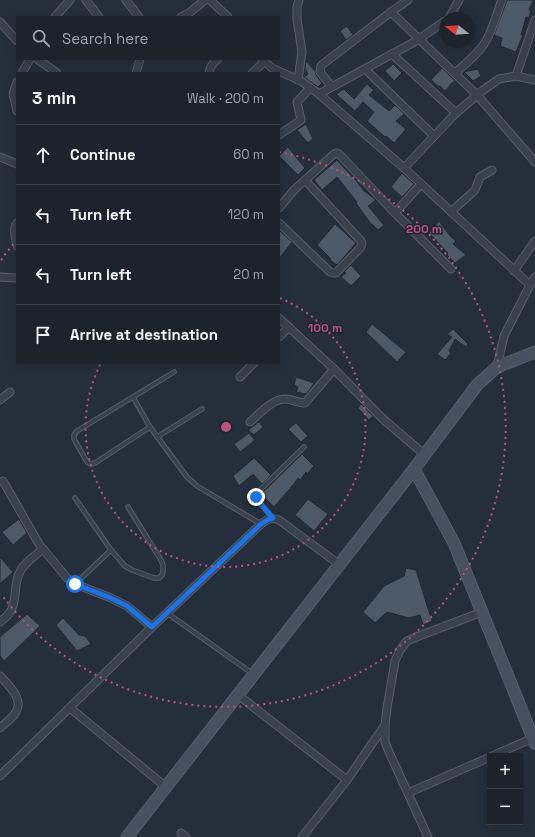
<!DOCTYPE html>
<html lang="en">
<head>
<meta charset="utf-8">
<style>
  :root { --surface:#1c232d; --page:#252b35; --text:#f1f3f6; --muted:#a0a4aa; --line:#3a4049 }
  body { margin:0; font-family:"Space Grotesk",sans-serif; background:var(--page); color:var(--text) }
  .controls { position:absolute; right:12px; bottom:12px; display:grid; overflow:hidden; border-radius:0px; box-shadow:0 2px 10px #0003 }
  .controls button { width:36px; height:36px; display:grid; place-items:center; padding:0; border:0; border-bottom:1px solid var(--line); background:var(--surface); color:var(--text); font:20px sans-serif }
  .compass { position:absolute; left:439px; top:12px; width:36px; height:36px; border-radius:50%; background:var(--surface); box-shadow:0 2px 10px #0003; rotate:287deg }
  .stop { position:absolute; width:12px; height:12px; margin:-9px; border:3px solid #1a73e8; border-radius:50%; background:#fff }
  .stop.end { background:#1a73e8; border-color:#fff; box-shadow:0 1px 4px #0008 }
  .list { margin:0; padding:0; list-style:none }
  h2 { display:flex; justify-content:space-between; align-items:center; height:52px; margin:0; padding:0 16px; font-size:17px }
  h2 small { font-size:13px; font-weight:400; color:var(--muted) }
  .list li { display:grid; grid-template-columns:26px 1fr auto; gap:12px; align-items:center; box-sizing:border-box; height:60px; padding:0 16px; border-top:1px solid var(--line) }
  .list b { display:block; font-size:15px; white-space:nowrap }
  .list em { font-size:13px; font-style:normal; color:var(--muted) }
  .icon { flex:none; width:22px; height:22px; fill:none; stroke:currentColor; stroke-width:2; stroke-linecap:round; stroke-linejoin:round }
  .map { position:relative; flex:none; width:535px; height:837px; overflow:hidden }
  .search { position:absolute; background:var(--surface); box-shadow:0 2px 10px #0003; left:16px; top:16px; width:264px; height:44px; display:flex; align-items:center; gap:10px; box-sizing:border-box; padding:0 14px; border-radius:0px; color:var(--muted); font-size:15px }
  .panel { position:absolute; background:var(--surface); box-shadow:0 2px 10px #0003; left:16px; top:72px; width:264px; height:292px; border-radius:0px }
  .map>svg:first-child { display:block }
  .building { fill:#4e5967; stroke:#202833 }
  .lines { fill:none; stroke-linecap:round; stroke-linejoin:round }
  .lane-casing { stroke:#575f6a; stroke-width:5.5 }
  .street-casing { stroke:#575f6a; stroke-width:9 }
  .secondary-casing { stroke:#575f6a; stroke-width:13 }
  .lane { stroke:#39414c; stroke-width:3.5 }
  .street { stroke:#39414c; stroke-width:7 }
  .secondary { stroke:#47505f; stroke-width:11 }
  .route { stroke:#1a73e8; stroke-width:5 }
  .ring { fill:none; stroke:#bd5181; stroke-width:2; stroke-dasharray:2 4 }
  .centre { fill:#bd5181; stroke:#1e2631; stroke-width:2 }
  .ring-label { font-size:12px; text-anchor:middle; font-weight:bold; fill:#bd5181; stroke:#1e2631; stroke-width:3; stroke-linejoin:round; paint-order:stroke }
</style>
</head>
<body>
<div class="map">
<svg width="535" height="837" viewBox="0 0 535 837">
  <rect width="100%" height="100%" fill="#252f3c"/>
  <!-- building -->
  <g class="building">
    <polygon points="507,0 533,0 529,10 531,10 529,18 526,17 521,35 523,35 516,52 500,46 502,38 494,35"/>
    <polygon points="347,26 353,35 346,40 340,31"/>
    <polygon points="306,61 315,71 316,75 322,83 318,87 304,77 308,74 305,68"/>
    <polygon points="393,64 402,73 394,81 385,71"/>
    <polygon points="442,68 455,81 452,83 445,91 440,86 439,87 431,80"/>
    <polygon points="478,69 481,76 473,81 464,72"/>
    <polygon points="367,84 374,90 369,95 389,111 395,105 404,114 396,121 406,129 394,143 386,136 385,137 367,121 374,112 363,102 355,111 336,94 344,89 354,99"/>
    <polygon points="306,124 313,139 308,143 297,130"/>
    <polygon points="288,147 305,168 298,175 279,156"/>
    <polygon points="337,160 354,179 355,179 364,191 376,200 368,206 384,225 378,230 372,224 371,224 356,203 357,202 337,177 322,190 314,180"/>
    <polygon points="402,173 414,184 402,197 391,187"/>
    <polygon points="439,221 450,236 456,241 453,244 466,255 455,263 447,255 448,253 429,233"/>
    <polygon points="335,224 356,243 345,256 337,265 330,260 331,259 317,245"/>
    <polygon points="279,230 292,242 279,259"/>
    <polygon points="351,265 361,276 351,286 341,277 346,273 344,272"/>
    <polygon points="372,324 406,352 397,362 366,332"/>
    <polygon points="453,329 468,344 466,347 455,339 449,351 451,353 445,360 437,354 452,337 447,334"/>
    <polygon points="296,377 314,383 310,389 306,394 296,392 298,387 294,385"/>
    <polygon points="361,404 373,416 369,420 358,408"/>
    <polygon points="259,422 263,427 254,435 248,430"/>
    <polygon points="296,423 308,436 301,442 288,429"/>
    <polygon points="249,433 255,440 240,452 234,444"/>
    <polygon points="302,454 314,466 307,474 306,472 300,480 298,478 294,484 274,507 261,494"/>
    <polygon points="254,458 271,475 262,484 253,474 239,486 233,476"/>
    <polygon points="308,499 328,514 314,531 295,515"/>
    <polygon points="19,519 27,533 13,545 2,532"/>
    <polygon points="0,557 13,572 0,584"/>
    <polygon points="406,568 416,570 432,621 423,625 420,615 409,618 387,612 375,623 363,612 384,586 404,576"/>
    <polygon points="27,614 40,626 4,661 0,656 0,637"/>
    <polygon points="63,618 79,635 85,636 91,644 77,651 56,625"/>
  </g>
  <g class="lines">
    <!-- lane casing -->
    <g class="lane-casing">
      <g id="lane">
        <polyline points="133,397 150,427 187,477 197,486 261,524"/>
        <polyline points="150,427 95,463 90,464 87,462 74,439 74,435 77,431 174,372"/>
        <polyline points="157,437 202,409"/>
        <polyline points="75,498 111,550 125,566 132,570 154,578 159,578 162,575 163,571 163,565 161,560 128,507"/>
        <path d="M273,518L257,500C256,496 257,494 259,491L304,447"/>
        <polyline points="75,584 111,550"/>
        <polyline points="167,613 253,674"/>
      </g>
    </g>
    <!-- street casing -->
    <g class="street-casing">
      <g id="street">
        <polyline points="86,0 99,17"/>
        <polyline points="126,0 139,17"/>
        <polyline points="210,0 228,17"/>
        <polyline points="391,12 477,95 535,162"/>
        <polyline points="55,17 70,0"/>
        <polyline points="181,17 189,13 205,0"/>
        <polyline points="449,18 459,0"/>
        <polyline points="445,21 416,41 319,94 404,168 530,285"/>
        <polyline points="0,22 17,41"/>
        <polyline points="392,54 456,113"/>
        <polyline points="37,59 57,73"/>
        <polyline points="262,59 272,68 301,81 319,94"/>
        <polyline points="365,69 434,136"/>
        <polyline points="22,73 30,59"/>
        <polyline points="136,73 140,59"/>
        <path d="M209,73C210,66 213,63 218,59"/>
        <polyline points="252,73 264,62"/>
        <path d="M455,73C465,64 477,55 484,44C493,31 496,14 502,0"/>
        <polyline points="516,76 535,20"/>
        <polyline points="298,80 302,52 297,19 297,7 299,0"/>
        <polyline points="17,82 13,94 17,111"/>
        <polyline points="332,87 320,72 321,66 323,64 391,12 408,0"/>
        <polyline points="279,135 301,120 297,102 310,88"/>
        <polyline points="0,157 17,164"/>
        <polyline points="404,168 456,113 482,91 499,79 516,76 535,80"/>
        <polyline points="279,208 294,190 334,154 337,153 339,154 395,213 451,269"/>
        <polyline points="451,212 475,190 480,177 492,170"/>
        <polyline points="395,213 421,184"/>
        <path d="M17,223C12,230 16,238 17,246"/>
        <polyline points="279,223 330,272 334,273 336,273 361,247 362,243 361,241 305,180"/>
        <polyline points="514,271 535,241"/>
        <polyline points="0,277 17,278"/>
        <polyline points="279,318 334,369 383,419 425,455"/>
        <polyline points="279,337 289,327"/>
        <polyline points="497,367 504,336 530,285 535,277"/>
        <polyline points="240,377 254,363"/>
        <polyline points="0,400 10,392"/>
        <path d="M250,422C259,414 273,398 286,399C292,399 298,403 305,403L334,369"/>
        <polyline points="3,481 39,544 67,578 75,584 111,598 127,606 152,627"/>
        <path d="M0,622C2,620 5,618 7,616C18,605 13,587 19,574C23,563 35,556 43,549"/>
        <path d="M0,676C8,685 24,698 16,712C13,718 5,723 0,728"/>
        <polyline points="238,695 347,780"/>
        <polyline points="70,708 166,787"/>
        <polyline points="492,756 533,738"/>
        <path d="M0,776L152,627L261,524C268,519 270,517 279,520L340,565"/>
        <polyline points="408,793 490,757"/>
        <polyline points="181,833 186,837"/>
        <polyline points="302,837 347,780 385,725"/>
        <polyline points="428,837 389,752 385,742 385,725 387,708 395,661 400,650 407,641 419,636 482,612"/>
      </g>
    </g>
    <!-- secondary casing -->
    <g class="secondary-casing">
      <g id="secondary">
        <polyline points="414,469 454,543 535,743"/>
        <polyline points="127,837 414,469 477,385 497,367 535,352"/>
      </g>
    </g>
    <!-- lane -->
    <use href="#lane" class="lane"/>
    <!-- street -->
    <use href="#street" class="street"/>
    <!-- secondary -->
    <use href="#secondary" class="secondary"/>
  </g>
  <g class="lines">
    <!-- route -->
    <polyline class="route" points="75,584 111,598 127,606 152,627 261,524 269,519 273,518 257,500 256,497"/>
  </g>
  <!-- distance rings -->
  <g class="ring">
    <path d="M280 298A140 140 0 1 1 101 363"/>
    <path d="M1 260A280 280 0 0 1 16 241M279 152A280 280 0 1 1 1 594"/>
  </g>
  <circle cx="226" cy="427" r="6" class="centre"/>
  <g class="ring-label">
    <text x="424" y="233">200 m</text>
    <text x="325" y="332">100 m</text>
  </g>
</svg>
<div class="controls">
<button>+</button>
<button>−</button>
</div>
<svg class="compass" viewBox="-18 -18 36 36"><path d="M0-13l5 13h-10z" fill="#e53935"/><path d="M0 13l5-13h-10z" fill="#a0a4aa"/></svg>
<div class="stop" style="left:75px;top:584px"></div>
<div class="stop end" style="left:256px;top:497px"></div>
<div class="search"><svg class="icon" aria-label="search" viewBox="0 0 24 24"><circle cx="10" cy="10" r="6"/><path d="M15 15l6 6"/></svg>Search here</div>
<section class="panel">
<h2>3 min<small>Walk · 200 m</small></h2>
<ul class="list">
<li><svg class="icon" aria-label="ahead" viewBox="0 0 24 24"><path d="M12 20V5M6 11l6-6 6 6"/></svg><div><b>Continue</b></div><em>60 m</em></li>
<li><svg class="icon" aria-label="left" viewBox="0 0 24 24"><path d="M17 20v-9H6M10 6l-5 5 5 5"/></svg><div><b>Turn left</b></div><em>120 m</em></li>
<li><svg class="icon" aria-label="left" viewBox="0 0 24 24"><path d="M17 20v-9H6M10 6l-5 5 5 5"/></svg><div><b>Turn left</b></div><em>20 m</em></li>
<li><svg class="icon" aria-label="arrive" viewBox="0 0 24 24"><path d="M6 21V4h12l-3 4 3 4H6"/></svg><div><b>Arrive at destination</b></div></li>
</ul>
</section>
</div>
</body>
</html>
